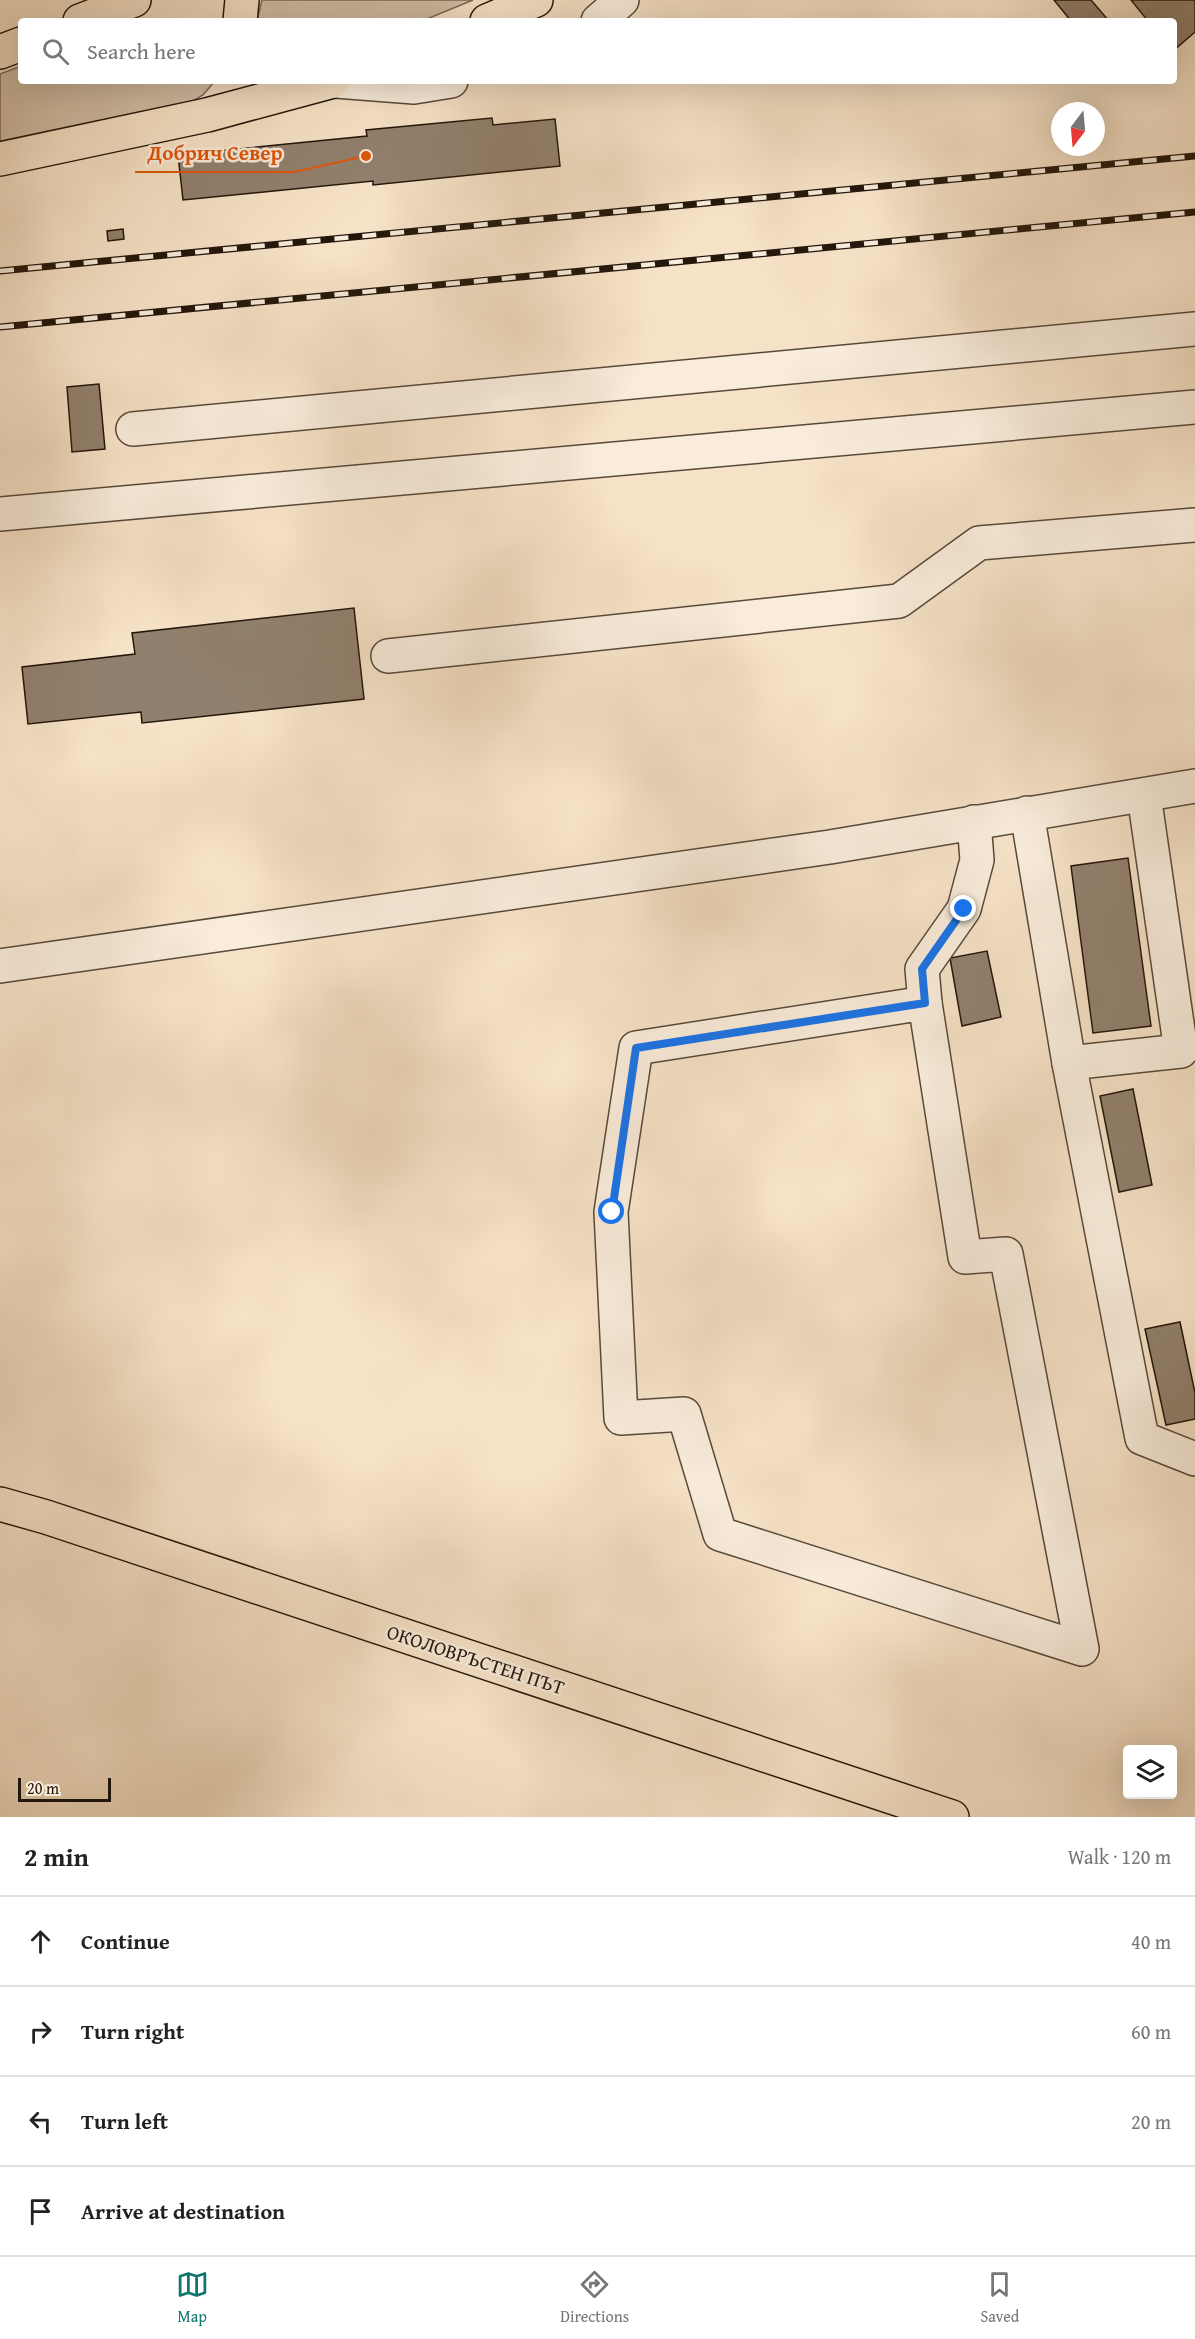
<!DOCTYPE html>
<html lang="en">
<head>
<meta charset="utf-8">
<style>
  :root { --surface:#fff; --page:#f6f6f6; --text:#222; --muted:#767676; --line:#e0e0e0; --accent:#0f766e }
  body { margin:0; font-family:"Gentium Book Plus",serif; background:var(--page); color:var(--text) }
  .controls { position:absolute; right:18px; bottom:18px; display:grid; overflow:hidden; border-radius:6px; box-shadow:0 6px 24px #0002 }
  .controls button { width:54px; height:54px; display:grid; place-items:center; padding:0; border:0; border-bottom:2px solid var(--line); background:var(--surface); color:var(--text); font:30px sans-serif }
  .compass { position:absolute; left:1051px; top:102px; width:54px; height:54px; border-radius:50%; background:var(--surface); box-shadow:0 6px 24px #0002; rotate:196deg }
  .scale { position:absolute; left:18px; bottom:15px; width:93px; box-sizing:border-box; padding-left:6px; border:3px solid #23160b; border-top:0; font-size:16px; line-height:21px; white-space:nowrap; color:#23160b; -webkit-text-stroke:4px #f9ecdb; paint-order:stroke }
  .stop { position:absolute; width:18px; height:18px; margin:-14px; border:4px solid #1a73e8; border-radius:50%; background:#fff }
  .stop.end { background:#1a73e8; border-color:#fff; box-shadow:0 2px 6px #0008 }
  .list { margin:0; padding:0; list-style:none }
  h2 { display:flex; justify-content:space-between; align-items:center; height:78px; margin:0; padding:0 24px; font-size:26px }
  h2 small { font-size:20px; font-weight:400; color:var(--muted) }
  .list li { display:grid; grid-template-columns:39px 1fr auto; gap:18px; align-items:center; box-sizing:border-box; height:90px; padding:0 24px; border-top:2px solid var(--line) }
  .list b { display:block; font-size:22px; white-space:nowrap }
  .list em { font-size:20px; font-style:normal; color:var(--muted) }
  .icon { flex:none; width:33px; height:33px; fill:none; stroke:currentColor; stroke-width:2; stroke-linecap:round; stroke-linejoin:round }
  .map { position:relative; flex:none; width:1195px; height:1817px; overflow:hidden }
  .search { position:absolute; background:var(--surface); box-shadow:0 6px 24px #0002; left:18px; right:18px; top:18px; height:66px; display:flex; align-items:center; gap:15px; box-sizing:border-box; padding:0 21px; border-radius:6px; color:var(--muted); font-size:22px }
  .sheet { height:438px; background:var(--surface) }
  nav { display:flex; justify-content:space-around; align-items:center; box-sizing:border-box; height:84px; border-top:2px solid var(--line); background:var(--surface); font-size:16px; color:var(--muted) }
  nav a { display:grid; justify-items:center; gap:3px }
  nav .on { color:var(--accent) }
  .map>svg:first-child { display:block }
  .green { fill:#d2bfa7; stroke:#7a6a59; stroke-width:1.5 }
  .building { fill:#91806d; stroke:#23160b; stroke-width:1.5 }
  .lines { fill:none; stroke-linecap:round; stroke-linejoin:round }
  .minor-casing { stroke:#58493a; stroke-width:36 }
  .major-casing { stroke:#23160b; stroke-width:36 }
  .minor { stroke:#f9ecdb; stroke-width:33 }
  .major { stroke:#f6e2c7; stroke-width:33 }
  .rail-casing { stroke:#23160b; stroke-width:7 }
  .rail { stroke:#f9ecdb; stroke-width:4.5; stroke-dasharray:14; stroke-linecap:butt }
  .route { stroke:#1a73e8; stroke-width:8 }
  .labels { text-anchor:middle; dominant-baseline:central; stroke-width:5; stroke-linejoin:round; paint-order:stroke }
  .street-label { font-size:20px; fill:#23160b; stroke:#f9ecdb }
  .leader { fill:none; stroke:#de560c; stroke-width:2 }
  .callout-dot { fill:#de560c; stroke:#f9ecdb; stroke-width:2 }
  .callout-label { font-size:21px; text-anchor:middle; font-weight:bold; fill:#de560c; stroke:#f9ecdb; stroke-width:5; stroke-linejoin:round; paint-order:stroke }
</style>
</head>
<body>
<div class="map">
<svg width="1195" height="1817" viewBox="0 0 1195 1817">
  <rect width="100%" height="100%" fill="#f6e2c7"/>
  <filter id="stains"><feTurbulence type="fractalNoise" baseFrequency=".00333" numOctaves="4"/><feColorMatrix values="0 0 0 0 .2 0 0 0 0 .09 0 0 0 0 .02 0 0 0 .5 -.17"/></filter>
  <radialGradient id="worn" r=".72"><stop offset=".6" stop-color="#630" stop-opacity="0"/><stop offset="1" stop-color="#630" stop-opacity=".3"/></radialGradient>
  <!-- green -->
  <g class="green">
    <polygon points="262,0 473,0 422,21 257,21"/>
    <polygon points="21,66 21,81 215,81 203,95 188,104 0,143 0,74"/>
  </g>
  <!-- building -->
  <g class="building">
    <polygon points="1054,0 1091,0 1109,21 1071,21"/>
    <polygon points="1131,0 1195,0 1195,32 1174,50 1174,21 1148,21"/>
    <polygon points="492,118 493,125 555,119 560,166 373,185 373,181 183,200 178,155 367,136 366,130"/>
    <polygon points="123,229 124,239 108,241 107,231"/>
    <polygon points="99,384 105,449 72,452 67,387"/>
    <polygon points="354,608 364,699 142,723 141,712 28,724 22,667 135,654 132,633"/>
    <polygon points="1128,858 1151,1026 1093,1033 1071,866"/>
    <polygon points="987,951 1001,1017 962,1026 950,958"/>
    <polygon points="1133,1089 1152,1185 1119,1192 1100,1096"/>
    <polygon points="1180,1322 1195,1393 1195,1419 1166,1425 1145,1329"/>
  </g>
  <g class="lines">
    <!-- minor casing -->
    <g class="minor-casing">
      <g id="minor">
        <polyline points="598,21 622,0"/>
        <polyline points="336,81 414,87 451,81"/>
        <polyline points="133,429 1195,329"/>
        <polyline points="0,514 1195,407"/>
        <polyline points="388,656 899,601 979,543 1195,525"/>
        <polyline points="1027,813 1069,1063 1142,1438 1195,1459"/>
        <polyline points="0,966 830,847 1195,786"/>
        <polygon points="925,1003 965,1257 1006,1254 1082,1649 720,1534 684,1414 621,1418 611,1212 636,1048"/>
        <polyline points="925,1003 922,969 964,909 977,860 974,822"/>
        <polyline points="1069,1063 1181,1051 1144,795"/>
      </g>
    </g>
    <!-- major casing -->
    <g class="major-casing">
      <g id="major">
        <polyline points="80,21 134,0"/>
        <polyline points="240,21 242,0"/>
        <polyline points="487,21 536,0"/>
        <polyline points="0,52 21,44"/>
        <polyline points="0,159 207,115 333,81"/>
        <polyline points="0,1504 46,1517 952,1817"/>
      </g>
    </g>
    <!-- minor -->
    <use href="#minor" class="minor"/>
    <!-- major -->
    <use href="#major" class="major"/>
    <!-- rail casing -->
    <g class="rail-casing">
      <g id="rail">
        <polyline points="0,271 1195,156"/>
        <polyline points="0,327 1195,212"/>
      </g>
    </g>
    <!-- rail -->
    <use href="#rail" class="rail"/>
  </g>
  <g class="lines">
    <!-- route -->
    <polyline class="route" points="612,1212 636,1048 925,1003 922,969 964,909"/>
  </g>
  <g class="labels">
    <!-- street labels -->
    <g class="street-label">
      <text transform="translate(476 1659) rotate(18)">ОКОЛОВРЪСТЕН ПЪТ</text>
    </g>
  </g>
  <!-- callouts -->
  <path class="leader" d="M366 156L294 172H135"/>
  <circle class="callout-dot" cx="366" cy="156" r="6"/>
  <g class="callout-label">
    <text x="215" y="160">Добрич Север</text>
  </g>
  <rect width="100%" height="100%" filter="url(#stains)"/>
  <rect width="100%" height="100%" fill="url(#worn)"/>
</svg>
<div class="controls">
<button><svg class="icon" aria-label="layers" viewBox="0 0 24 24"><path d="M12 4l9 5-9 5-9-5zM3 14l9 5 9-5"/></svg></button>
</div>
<svg class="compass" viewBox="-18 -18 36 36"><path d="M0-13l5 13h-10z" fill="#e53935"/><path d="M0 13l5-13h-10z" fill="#767676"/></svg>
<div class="scale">20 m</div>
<div class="stop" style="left:612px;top:1212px"></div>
<div class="stop end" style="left:964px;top:909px"></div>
<div class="search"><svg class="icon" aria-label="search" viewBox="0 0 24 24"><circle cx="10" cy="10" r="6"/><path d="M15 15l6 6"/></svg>Search here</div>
</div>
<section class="sheet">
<h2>2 min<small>Walk · 120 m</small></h2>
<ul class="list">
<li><svg class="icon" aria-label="ahead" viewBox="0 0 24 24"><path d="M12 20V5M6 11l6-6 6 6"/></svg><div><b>Continue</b></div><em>40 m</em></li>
<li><svg class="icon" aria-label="right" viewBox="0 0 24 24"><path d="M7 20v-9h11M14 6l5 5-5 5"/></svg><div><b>Turn right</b></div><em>60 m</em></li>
<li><svg class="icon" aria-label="left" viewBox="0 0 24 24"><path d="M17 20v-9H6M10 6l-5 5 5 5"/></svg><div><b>Turn left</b></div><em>20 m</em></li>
<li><svg class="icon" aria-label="arrive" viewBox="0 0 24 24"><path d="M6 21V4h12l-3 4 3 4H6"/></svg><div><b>Arrive at destination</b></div></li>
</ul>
</section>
<nav>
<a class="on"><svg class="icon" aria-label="map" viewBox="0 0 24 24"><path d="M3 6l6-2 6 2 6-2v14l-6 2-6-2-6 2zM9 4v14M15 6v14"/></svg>Map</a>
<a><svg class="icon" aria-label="directions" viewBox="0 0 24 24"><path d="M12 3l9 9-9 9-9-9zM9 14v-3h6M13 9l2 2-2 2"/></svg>Directions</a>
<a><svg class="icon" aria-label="saved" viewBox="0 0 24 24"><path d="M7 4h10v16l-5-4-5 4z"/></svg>Saved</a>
</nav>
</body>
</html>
